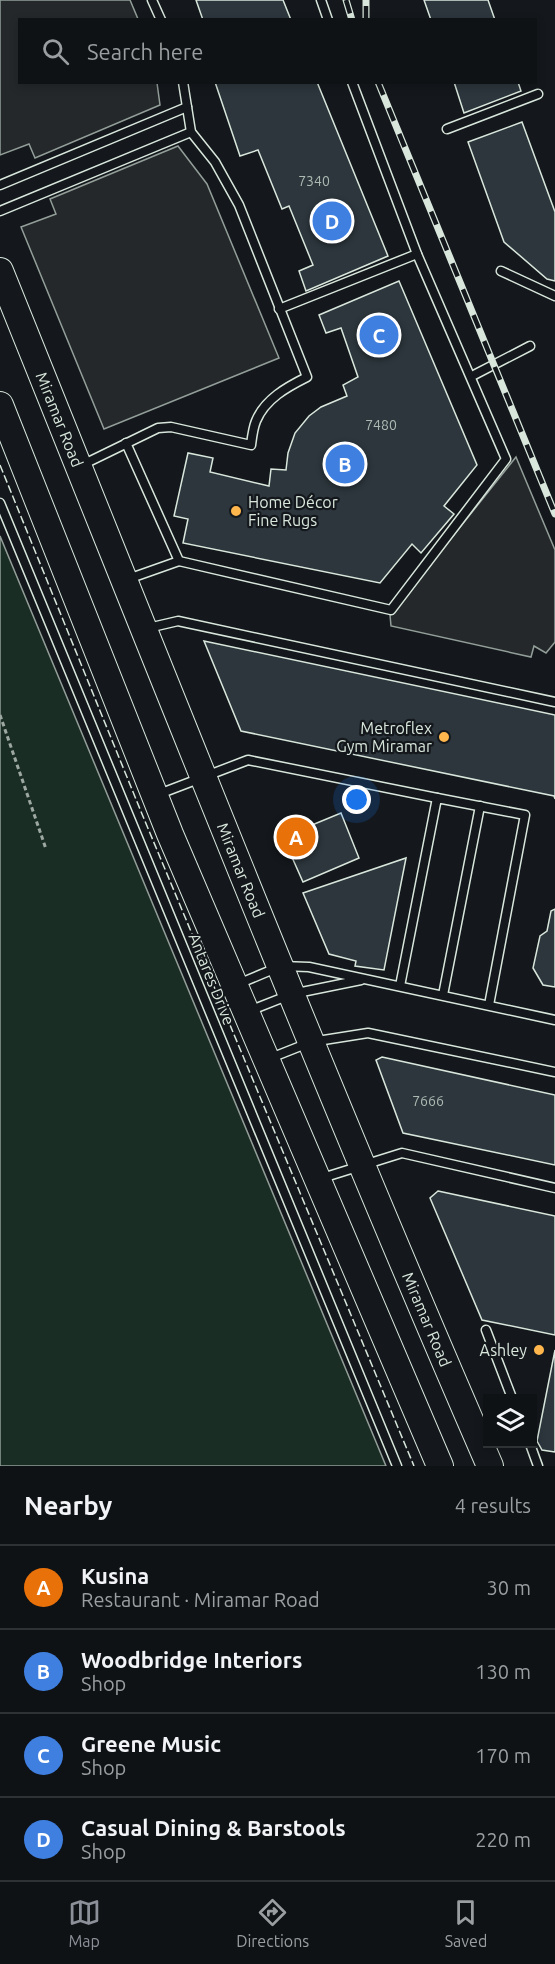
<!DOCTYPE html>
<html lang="en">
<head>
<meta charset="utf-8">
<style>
  :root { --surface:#0f1215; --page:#1d2022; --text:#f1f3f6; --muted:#9b9ea0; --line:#2f3234; --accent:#8c9099 }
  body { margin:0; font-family:Ubuntu,sans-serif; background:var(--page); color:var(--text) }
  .controls { position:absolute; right:18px; bottom:18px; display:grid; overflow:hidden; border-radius:0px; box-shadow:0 3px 9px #0003 }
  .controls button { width:54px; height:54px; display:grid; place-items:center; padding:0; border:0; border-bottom:2px solid var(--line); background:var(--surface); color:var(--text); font:30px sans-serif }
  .you { position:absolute; left:357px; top:800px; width:21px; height:21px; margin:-15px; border:4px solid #fff; border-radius:50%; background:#1a73e8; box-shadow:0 0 0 9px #1a73e833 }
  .badge { display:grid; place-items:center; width:39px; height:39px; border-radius:50%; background:var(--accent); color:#fff; font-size:20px; font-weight:700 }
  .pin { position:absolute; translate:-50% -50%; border:3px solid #fff; box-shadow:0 2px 6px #0006 }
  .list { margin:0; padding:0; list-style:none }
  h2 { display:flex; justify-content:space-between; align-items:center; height:78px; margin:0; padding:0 24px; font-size:26px }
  h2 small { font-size:20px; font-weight:400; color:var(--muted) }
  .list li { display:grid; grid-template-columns:39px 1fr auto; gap:18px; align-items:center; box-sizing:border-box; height:84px; padding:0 24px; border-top:2px solid var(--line) }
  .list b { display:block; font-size:22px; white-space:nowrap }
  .list p { margin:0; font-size:20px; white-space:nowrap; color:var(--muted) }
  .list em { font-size:20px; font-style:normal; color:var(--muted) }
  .icon { flex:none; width:33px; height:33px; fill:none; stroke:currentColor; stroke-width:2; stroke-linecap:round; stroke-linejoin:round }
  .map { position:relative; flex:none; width:555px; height:1466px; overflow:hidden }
  .search { position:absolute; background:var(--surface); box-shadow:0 3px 9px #0003; left:18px; right:18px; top:18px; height:66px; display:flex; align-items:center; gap:15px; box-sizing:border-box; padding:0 21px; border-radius:0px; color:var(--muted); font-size:22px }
  .sheet { height:414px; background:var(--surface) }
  nav { display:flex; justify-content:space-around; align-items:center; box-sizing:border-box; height:84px; border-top:2px solid var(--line); background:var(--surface); font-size:16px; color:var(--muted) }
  nav a { display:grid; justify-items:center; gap:3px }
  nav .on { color:var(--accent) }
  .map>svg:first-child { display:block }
  .green { fill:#1a2d24; stroke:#939e99; stroke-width:1.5 }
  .parking { fill:#24282b; stroke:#939e99; stroke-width:1.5 }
  .building { fill:#2c363c; stroke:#d8e6dc; stroke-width:1.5 }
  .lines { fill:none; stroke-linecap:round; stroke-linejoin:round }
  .lane-casing { stroke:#d8e6dc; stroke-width:11 }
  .primary-casing { stroke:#d8e6dc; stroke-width:28 }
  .path { stroke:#9da8a2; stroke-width:3; stroke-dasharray:4.5 3; stroke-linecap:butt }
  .lane { stroke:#14181c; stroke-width:8 }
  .primary { stroke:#14181c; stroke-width:26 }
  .rail-casing { stroke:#d8e6dc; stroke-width:7 }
  .rail { stroke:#14181c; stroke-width:4.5; stroke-dasharray:14; stroke-linecap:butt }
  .fence { stroke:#d8e6dc; stroke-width:1.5; stroke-dasharray:8 3; stroke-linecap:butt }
  .poi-dot { fill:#ffb74d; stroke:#14181c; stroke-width:2 }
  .labels { text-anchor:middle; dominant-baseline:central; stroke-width:4.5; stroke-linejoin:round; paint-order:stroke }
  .number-label { font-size:14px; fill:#adbab4 }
  .street-label { font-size:16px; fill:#d8e6dc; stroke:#14181c }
  .poi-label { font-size:16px; fill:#d8e6dc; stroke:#14181c; text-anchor:end }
</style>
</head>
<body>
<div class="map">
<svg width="555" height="1466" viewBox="0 0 555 1466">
  <rect width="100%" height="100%" fill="#14181c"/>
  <!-- green -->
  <polygon class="green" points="0,536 386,1466 0,1466"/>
  <!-- parking -->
  <g class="parking">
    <polygon points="0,0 130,0 138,19 20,20 20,82 157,83 160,105 35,158 29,144 0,155"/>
    <polygon points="178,146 207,184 279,358 104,429 21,227 56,214 50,199"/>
    <polygon points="516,457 555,550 555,642 546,653 534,646 531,657 391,626 390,615"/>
  </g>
  <!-- building -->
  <g class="building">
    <polygon points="196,0 283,0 291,20 203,20"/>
    <polygon points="424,0 488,0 495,20 431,20"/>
    <polygon points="215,82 317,82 388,256 306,291 299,271 313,265 289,206 282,209 258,150 240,156"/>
    <polygon points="454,82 518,82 521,91 464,113"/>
    <polygon points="522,122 555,212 555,281 547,279 504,242 468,142"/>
    <polygon points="399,281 477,465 444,506 454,514 421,553 412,544 380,583 183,543 188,519 174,516 188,453 213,458 210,472 269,486 271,469 286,470 288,453 295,433 309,416 321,407 347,396 343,385 358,377 341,328 326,333 319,315"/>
    <polygon points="204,641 555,715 555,799 554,796 241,731"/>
    <polygon points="341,813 359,858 303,882 283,837"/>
    <polygon points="406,858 384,970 355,966 356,961 329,954 303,893"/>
    <polygon points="555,909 555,987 543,985 533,968 540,936 547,931 551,911"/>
    <polygon points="382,1057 555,1095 555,1165 403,1133 376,1060"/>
    <polygon points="438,1191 555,1216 555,1335 482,1320 430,1198"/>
    <polygon points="555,1350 555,1452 542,1450 537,1441"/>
  </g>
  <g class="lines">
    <!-- lane casing -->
    <g class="lane-casing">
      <g id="lane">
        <polyline points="152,0 161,20"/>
        <polyline points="321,0 328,20"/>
        <polyline points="447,129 538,94"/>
        <polyline points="0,185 187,107"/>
        <polyline points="0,211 191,132"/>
        <polyline points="501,271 555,296"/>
        <polyline points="279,309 417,254"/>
        <polyline points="472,376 530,346"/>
        <polyline points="126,443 179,561 391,610 506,459 417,254 352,82"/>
        <path d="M82,465L158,428L171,427L251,445C252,437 253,428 256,421C265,399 287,387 307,377L239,205L215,162L191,132L183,82"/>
        <polyline points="0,503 397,1466"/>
        <polyline points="128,579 179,561"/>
        <polyline points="148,628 178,621 555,702"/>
        <polyline points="159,794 248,760 437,798"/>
        <polyline points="238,984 281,966 309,967 555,1020"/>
        <polyline points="400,986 437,798 525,815 489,1005"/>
        <polyline points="443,995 480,806"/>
        <polyline points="249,1011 292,994 361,980"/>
        <polyline points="268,1059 311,1042 368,1033 555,1072"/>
        <polyline points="319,1179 402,1153 555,1188"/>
        <polyline points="486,1330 512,1398"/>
        <polyline points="530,1444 538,1466"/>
      </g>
    </g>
    <!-- primary casing -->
    <g class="primary-casing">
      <g id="primary">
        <path id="s1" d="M0,271C161,670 318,1071 490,1466"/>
        <polyline points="0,405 170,834 440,1466"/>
      </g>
    </g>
    <!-- path -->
    <polyline class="path" points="0,715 46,849"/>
    <!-- lane -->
    <use href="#lane" class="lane"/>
    <!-- primary -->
    <use href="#primary" class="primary"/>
    <!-- rail casing -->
    <g class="rail-casing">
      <g id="rail">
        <polyline points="346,0 352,20"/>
        <polyline points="366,20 366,0"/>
        <polyline points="378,82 555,514"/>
      </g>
    </g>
    <!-- rail -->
    <use href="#rail" class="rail"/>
    <!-- fence -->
    <polyline class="fence" points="0,465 142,814 414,1466"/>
  </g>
  <!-- markers -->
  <g class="poi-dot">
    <circle cx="236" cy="511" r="6"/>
    <circle cx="444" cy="737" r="6"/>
    <circle cx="539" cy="1350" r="6"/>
  </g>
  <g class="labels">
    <!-- number labels -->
    <g class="number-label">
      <text x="314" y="181">7340</text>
      <text x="381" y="425">7480</text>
      <text x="428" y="1101">7666</text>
    </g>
    <!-- street labels -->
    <g class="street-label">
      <text stroke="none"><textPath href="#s1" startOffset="160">Miramar Road</textPath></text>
      <text stroke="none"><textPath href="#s1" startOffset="646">Miramar Road</textPath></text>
      <text transform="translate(212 979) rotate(68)">Antares Drive</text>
      <text stroke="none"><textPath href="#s1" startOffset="1132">Miramar Road</textPath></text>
    </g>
    <!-- poi labels -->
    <g class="poi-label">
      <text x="248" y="502" text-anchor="start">Home Décor<tspan x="248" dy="18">Fine Rugs</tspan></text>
      <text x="432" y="728">Metroflex<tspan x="432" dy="18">Gym Miramar</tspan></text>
      <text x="527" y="1350">Ashley</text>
    </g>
  </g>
</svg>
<div class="controls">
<button><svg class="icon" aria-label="layers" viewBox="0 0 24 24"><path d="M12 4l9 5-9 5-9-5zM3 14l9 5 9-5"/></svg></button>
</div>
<div class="you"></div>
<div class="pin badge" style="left:296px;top:837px;background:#e8710a">A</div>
<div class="pin badge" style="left:345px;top:464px;background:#3f7fe0">B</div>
<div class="pin badge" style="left:379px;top:335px;background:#3f7fe0">C</div>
<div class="pin badge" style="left:332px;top:221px;background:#3f7fe0">D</div>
<div class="search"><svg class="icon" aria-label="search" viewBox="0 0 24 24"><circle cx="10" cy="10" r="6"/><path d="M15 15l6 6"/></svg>Search here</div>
</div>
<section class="sheet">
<h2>Nearby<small>4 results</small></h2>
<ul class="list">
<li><span class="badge" style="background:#e8710a">A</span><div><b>Kusina</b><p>Restaurant · Miramar Road</p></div><em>30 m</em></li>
<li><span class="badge" style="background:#3f7fe0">B</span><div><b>Woodbridge Interiors</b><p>Shop</p></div><em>130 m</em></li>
<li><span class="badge" style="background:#3f7fe0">C</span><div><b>Greene Music</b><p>Shop</p></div><em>170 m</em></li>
<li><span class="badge" style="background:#3f7fe0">D</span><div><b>Casual Dining &amp; Barstools</b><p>Shop</p></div><em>220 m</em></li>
</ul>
</section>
<nav>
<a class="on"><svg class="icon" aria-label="map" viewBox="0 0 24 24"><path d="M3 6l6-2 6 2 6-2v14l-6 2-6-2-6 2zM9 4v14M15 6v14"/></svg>Map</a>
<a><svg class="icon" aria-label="directions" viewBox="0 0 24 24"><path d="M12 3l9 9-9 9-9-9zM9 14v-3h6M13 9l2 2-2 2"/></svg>Directions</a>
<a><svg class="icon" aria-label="saved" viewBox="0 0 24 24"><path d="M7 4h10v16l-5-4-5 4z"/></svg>Saved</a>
</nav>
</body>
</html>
